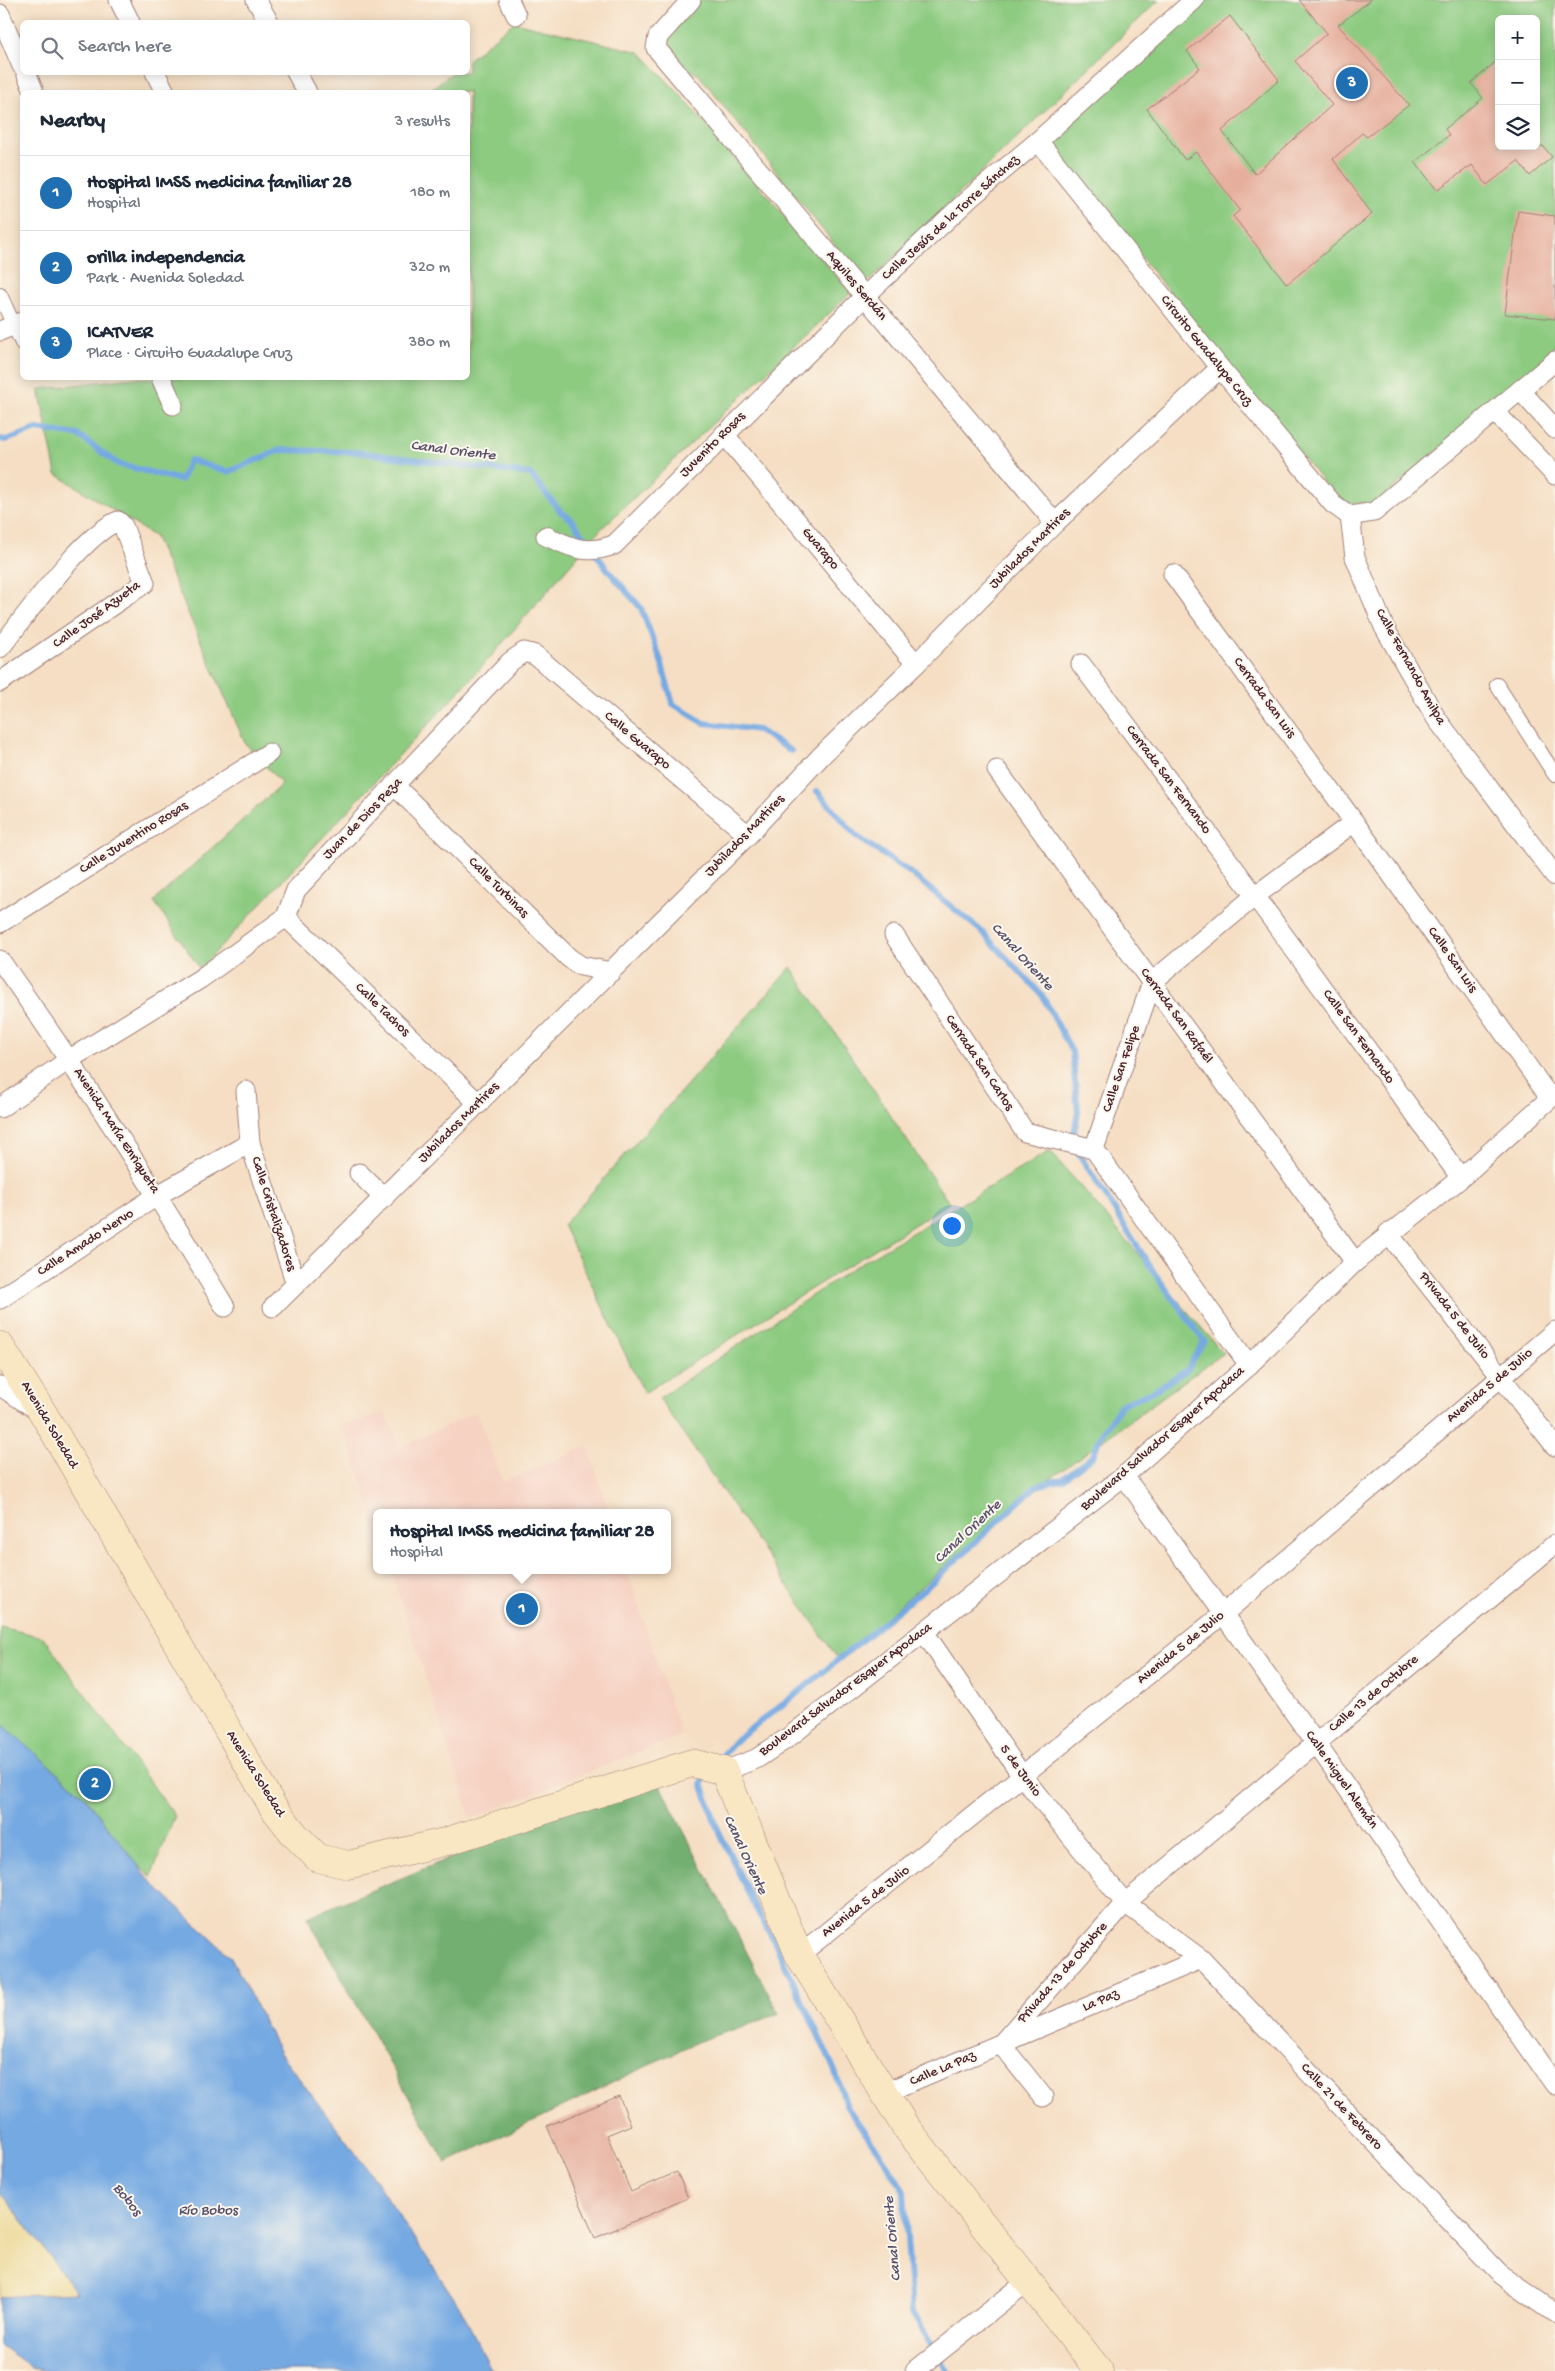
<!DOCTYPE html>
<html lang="en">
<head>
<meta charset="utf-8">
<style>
  :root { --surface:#fff; --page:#f6f6f7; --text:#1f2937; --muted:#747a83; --line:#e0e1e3; --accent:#1f6fb2 }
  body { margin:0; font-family:"Gochi Hand",sans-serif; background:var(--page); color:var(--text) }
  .controls { position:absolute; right:15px; top:15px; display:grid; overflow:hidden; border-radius:8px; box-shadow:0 2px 12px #0003 }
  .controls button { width:45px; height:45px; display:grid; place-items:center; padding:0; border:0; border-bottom:1px solid var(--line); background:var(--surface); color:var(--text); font:25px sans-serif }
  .you { position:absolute; left:951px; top:1225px; width:18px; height:18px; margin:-12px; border:4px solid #fff; border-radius:50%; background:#1a73e8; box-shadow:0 0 0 8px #1a73e833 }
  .badge { display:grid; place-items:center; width:32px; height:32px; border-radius:50%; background:var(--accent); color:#fff; font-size:16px; font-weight:700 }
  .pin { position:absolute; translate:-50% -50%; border:2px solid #fff; box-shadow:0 1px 5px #0006 }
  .popup { position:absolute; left:373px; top:1509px; width:298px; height:65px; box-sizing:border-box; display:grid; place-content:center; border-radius:8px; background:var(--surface); filter:drop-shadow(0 1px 4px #0005); font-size:16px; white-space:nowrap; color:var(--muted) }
  .popup b { font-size:19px; color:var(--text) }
  .popup::after { content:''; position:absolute; left:50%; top:100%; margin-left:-10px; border:10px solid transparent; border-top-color:var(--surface) }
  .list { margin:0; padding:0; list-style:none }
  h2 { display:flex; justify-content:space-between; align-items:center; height:65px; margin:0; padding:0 20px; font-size:21px }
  h2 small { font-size:16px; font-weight:400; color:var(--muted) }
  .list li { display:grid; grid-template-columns:32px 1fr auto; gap:15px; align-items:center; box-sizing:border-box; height:75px; padding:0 20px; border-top:1px solid var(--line) }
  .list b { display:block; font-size:19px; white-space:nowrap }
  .list p { margin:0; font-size:16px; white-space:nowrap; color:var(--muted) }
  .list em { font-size:16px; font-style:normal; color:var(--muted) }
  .icon { flex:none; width:28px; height:28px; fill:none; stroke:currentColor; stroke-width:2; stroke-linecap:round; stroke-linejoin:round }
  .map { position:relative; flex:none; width:1555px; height:2371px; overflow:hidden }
  .search { position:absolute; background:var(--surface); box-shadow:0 2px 12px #0003; left:20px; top:20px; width:450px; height:55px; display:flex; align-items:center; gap:12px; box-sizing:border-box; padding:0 18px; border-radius:8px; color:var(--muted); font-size:19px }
  .panel { position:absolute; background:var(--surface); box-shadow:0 2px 12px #0003; left:20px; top:90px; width:450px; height:290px; border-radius:8px }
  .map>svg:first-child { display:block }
  .built { fill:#f6d2c3 }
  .green { fill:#8dcb81; stroke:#6c7556; fill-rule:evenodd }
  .forest { fill:#72af6f; stroke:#5e674d }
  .sand { fill:#eeda9e; stroke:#9c7c64 }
  .water { fill:#75a9e2; stroke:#606486 }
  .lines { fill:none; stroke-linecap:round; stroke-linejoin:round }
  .stream { stroke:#75a9e2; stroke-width:6 }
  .building { fill:#e6ae9c }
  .pedestrian-casing { stroke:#a07e77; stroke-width:16 }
  .minor-casing { stroke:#a07e77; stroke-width:21 }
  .secondary-casing { stroke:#a07e77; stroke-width:29 }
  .pedestrian { stroke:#fff; stroke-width:14 }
  .minor { stroke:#fff; stroke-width:19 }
  .secondary { stroke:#f9e7c3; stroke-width:28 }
  .labels { text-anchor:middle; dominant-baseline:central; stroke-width:4; stroke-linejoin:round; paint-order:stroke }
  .street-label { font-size:14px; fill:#4a1f2b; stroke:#fbf7ec }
  .water-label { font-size:15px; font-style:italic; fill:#594f6b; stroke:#fbf7ec }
</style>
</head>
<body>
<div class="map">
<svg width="1555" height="2371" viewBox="0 0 1555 2371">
  <rect width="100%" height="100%" fill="#fbf7ec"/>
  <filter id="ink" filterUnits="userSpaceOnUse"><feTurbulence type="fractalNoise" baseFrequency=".02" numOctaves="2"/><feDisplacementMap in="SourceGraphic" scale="10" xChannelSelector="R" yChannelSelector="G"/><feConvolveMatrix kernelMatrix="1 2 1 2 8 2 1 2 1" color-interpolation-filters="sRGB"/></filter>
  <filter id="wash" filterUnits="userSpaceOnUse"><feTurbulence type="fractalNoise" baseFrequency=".0096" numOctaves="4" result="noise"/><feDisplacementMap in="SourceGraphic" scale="20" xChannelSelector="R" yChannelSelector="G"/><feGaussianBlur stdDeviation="1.12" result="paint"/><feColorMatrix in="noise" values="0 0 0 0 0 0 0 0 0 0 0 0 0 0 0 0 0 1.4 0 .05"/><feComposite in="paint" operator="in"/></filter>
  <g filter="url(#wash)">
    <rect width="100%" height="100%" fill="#f5dec3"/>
    <!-- built -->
    <g class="built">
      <polygon points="385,1412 401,1447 476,1412 503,1482 588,1446 609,1513 377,1513 377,1528 343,1425"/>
      <polygon points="391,1570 627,1570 681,1736 471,1818"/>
    </g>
    <!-- green -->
    <g class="green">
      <polygon points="696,0 1159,0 866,284 699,75 653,48"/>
      <path d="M1189,0H1555V350L1375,504L1339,502L1047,141ZM1499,19H1536V146H1499Z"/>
      <polygon points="514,22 640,52 685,100 851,293 601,529 480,669 200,969 154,901 282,784 245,743 155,537 56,474 39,389 133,378 468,378 468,92 427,92 452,73 468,72 468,60"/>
      <polygon points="791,967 949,1203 644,1393 563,1225"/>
      <polygon points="1050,1151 1223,1353 1017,1503 838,1659 659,1398 856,1266"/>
      <polygon points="0,1627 43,1637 175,1816 151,1876 0,1751"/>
    </g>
    <!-- forest -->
    <polygon class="forest" points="654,1774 779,2014 697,2042 446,2163 307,1917"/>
    <!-- sand -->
    <polygon class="sand" points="0,2191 77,2293 0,2297"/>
    <!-- water -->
    <polygon class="water" points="0,1722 85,1797 152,1883 231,1957 280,2053 369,2171 460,2307 492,2371 45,2371 31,2367 0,2345 0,2297 77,2293 0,2191"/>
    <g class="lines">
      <!-- stream -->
      <g class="stream">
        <polyline points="0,439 6,440 37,429 78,435 118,464 181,480 190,460 228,472 280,450 355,452 530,474 561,512 571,519 607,569 641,608 661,661 673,704 704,723 758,730 791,751"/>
        <polyline points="718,1761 737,1739 794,1696 929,1585 1036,1486 1063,1479 1093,1456 1100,1437 1122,1404 1152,1392 1187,1370 1204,1341 1155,1274 1072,1143 1078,1112 1072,1052 1042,995 980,930 909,872 856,836 817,791"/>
        <polyline points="707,1774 702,1783 716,1825 755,1907 774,1941 834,2069 847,2107 894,2174 904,2192 912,2313 948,2371"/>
      </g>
    </g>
    <g id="blocks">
      <!-- building -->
      <g class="building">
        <polygon points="1299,0 1371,0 1338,25 1409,105 1367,137 1362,133 1333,159 1372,214 1287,284 1233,216 1240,210 1196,152 1185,160 1147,109 1200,68 1187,51 1230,16 1279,80 1222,131 1255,174 1332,105 1295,61 1327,33"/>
        <polygon points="1499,59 1499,146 1543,146 1552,157 1530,176 1518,161 1487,185 1472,165 1437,190 1415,162 1449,135 1445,129 1483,98 1471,83"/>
        <polygon points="1518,211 1555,216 1555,319 1505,314"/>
        <polygon points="619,2096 631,2125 607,2135 631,2192 677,2172 688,2198 595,2238 547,2126"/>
      </g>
    </g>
  </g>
  <g filter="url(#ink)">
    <use href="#blocks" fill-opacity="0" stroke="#a07e77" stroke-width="1"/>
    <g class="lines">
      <!-- pedestrian casing -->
      <g class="pedestrian-casing">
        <g id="pedestrian">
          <polyline points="0,295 22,343"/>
          <polyline points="1497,685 1555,775"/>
        </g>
      </g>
      <!-- minor casing -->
      <g class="minor-casing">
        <g id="minor">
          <polyline points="119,0 130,22"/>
          <polyline points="256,0 269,22"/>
          <polyline points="509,0 516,15"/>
          <polyline points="691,0 658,37 656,48 1055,523"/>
          <polyline points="0,14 22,66"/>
          <polyline points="26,72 34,92"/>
          <polyline points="155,72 165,92"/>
          <polyline points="296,72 307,92"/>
          <polyline points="1038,141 1220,368 1333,504 1350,516 1374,512 1555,361"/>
          <polyline points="0,331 22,322"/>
          <polyline points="161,378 173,405"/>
          <polyline points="1520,390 1555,429"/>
          <polyline points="1495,412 1555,475"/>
          <polyline points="724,434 916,664"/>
          <polyline points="1350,516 1355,557 1384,627 1436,718 1555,876"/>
          <path d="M546,536C573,548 585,555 614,545L865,296L970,198L1038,141L1194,0"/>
          <polyline points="1173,574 1354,822 1550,1098"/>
          <path d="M0,648C26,616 82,535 118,521L123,526L145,583L0,682"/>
          <polyline points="1081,664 1255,896 1461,1178"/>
          <polyline points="997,770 1355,1262"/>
          <polyline points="395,786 569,958 581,966 611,972"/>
          <polyline points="286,917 479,1104"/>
          <polyline points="0,923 269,753"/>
          <polyline points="894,935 1025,1132 1094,1149"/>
          <path d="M0,960C80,1073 154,1189 225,1307"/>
          <polyline points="246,1091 250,1143 296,1284"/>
          <polyline points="0,1108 70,1059 200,979 286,917 296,890 510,662 524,652 535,655 748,835"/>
          <polyline points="1094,1149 1152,982 1255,896 1354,822"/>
          <polyline points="1094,1149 1249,1365"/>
          <polyline points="359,1173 384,1198"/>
          <polyline points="1388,1233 1555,1446"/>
          <polyline points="0,1299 158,1195 250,1143"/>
          <polyline points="273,1307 748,835 821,756 916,664 1055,523 1220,368"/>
          <polyline points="0,1386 36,1409"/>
          <polyline points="1124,1476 1315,1742 1555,2085"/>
          <polyline points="924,1632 1023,1777 1125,1903 1201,1959 1501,2275 1555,2313"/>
          <polyline points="724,1771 756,1759 789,1737 1124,1476 1249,1365 1355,1262 1461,1178 1555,1094"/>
          <polyline points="799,1955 1222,1615 1555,1331"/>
          <polyline points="1001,2044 1125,1903 1555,1544"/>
          <polyline points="1001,2044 1043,2097"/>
          <polyline points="884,2093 1201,1959"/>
          <polyline points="915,2371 1028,2281"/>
        </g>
      </g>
      <!-- secondary casing -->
      <g class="secondary-casing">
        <polyline id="secondary" points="0,1346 43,1413 273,1807 295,1835 318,1858 348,1865 448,1841 692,1763 724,1771 799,1955 905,2126 1099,2371"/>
      </g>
      <!-- pedestrian -->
      <use href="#pedestrian" class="pedestrian"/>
      <!-- minor -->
      <use href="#minor" class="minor"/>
      <!-- secondary -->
      <use href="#secondary" class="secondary"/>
    </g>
  </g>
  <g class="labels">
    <!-- street labels -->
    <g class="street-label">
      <text transform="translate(951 218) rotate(-42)">Calle Jesús de la Torre Sánchez</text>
      <text transform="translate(856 286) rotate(50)">Aquiles Serdán</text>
      <text transform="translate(1206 351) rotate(51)">Circuito Guadalupe Cruz</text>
      <text transform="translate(713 445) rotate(-45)">Juvenito Rosas</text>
      <text transform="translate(820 549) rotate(50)">Guarapo</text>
      <text transform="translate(1030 549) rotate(-45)">Jubilados Martires</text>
      <text transform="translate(97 615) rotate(-36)">Calle José Azueta</text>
      <text transform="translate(1410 667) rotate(61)">Calle Fernando Amilpa</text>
      <text transform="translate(1264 698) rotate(54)">Cerrada San Luis</text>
      <text transform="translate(637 741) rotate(40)">Calle Guarapo</text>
      <text transform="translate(1168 780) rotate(53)">Cerrada San Fernando</text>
      <text transform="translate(363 819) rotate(-46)">Juan de Dios Peza</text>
      <text transform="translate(745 836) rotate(-46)">Jubilados Martires</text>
      <text transform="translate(134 838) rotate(-32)">Calle Juventino Rosas</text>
      <text transform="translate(498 888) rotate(45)">Calle Turbinas</text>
      <text transform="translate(1452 960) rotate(55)">Calle San Luis</text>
      <text transform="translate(382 1010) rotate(44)">Calle Tachos</text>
      <text transform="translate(1176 1016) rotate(54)">Cerrada San Rafaél</text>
      <text transform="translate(1358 1037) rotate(54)">Calle San Fernando</text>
      <text transform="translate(979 1063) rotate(56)">Cerrada San Carlos</text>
      <text transform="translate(1122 1069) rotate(-71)">Calle San Felipe</text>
      <text transform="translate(459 1123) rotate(-45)">Jubilados Martires</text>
      <text transform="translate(116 1131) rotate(57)">Avenida María Enriqueta</text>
      <text transform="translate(273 1214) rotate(72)">Calle Cristalizadores</text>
      <text transform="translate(86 1243) rotate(-33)">Calle Amado Nervo</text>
      <text transform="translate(1454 1316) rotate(52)">Privada 5 de Julio</text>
      <text transform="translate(1490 1386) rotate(-40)">Avenida 5 de Julio</text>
      <text transform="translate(49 1425) rotate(59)">Avenida Soledad</text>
      <text transform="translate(1163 1439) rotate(-41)">Boulevard Salvador Esquer Apodaca</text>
      <text transform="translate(1181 1648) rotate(-39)">Avenida 5 de Julio</text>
      <text transform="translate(846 1690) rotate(-37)">Boulevard Salvador Esquer Apodaca</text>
      <text transform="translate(1374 1694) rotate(-40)">Calle 13 de Octubre</text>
      <text transform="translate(1020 1771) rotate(54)">5 de Junio</text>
      <text transform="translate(255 1774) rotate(58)">Avenida Soledad</text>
      <text transform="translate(1341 1780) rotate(55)">Calle Miguel Alemán</text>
      <text transform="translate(866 1902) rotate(-38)">Avenida 5 de Julio</text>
      <text transform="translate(1063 1973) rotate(-49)">Privada 13 de Octubre</text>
      <text transform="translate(1101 2001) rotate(-23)">La Paz</text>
      <text transform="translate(943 2069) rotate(-23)">Calle La Paz</text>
      <text transform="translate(1341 2107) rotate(47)">Calle 21 de Febrero</text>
    </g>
    <!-- water labels -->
    <g class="water-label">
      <text transform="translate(453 451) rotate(7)">Canal Oriente</text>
      <text transform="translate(1022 957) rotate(48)">Canal Oriente</text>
      <text transform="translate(968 1532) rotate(-43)">Canal Oriente</text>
      <text transform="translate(745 1855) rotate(65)">Canal Oriente</text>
      <text transform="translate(127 2200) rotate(52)">Bobos</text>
      <text x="208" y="2211">Río Bobos</text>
      <text transform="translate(893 2239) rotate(-95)">Canal Oriente</text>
    </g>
  </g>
</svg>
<div class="controls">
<button>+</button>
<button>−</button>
<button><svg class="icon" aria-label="layers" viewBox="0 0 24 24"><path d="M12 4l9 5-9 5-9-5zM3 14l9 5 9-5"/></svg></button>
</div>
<div class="you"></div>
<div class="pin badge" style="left:522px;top:1609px">1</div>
<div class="popup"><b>Hospital IMSS medicina familiar 28</b>Hospital</div>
<div class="pin badge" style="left:95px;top:1784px">2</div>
<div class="pin badge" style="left:1352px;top:83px">3</div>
<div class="search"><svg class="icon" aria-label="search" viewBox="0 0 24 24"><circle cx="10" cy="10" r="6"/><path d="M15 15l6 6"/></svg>Search here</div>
<section class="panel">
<h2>Nearby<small>3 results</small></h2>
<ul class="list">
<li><span class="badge">1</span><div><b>Hospital IMSS medicina familiar 28</b><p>Hospital</p></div><em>180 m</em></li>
<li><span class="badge">2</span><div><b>orilla independencia</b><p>Park · Avenida Soledad</p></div><em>320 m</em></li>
<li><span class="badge">3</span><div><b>ICATVER</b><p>Place · Circuito Guadalupe Cruz</p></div><em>380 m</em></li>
</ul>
</section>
</div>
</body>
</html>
